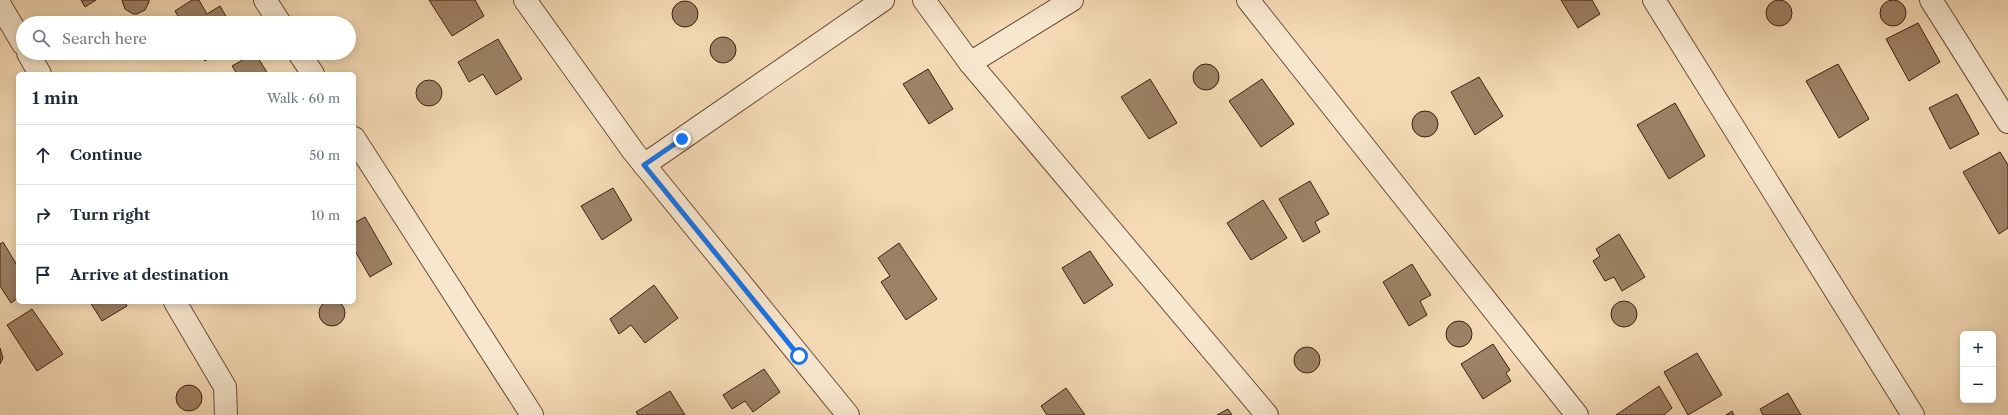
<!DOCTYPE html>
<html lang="en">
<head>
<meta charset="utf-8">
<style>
  :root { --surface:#fff; --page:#f6f6f7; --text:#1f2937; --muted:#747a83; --line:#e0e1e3 }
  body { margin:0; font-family:"Libre Caslon Text",serif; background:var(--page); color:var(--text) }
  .controls { position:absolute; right:12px; bottom:12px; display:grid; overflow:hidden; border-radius:6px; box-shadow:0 2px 10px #0003 }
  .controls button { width:36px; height:36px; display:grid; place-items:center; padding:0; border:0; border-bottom:1px solid var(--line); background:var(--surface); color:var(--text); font:20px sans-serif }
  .stop { position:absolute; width:12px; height:12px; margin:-9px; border:3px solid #1a73e8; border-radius:50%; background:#fff }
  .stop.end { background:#1a73e8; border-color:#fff; box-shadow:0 1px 4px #0008 }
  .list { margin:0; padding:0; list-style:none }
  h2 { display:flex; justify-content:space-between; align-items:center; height:52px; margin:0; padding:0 16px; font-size:17px }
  h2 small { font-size:13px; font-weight:400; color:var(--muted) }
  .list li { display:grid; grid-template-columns:26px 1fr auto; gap:12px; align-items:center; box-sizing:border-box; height:60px; padding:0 16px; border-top:1px solid var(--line) }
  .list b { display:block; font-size:15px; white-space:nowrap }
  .list em { font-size:13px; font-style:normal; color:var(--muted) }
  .icon { flex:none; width:22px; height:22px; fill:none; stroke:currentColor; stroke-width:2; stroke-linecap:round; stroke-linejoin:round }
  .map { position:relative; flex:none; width:2008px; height:415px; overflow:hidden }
  .search { position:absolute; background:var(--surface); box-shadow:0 2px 10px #0003; left:16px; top:16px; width:340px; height:44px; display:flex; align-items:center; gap:10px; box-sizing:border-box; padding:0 14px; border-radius:22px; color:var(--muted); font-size:15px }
  .panel { position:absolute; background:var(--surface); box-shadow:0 2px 10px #0003; left:16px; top:72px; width:340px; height:232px; border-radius:6px }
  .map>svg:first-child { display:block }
  .building { fill:#9e8166; stroke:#402011 }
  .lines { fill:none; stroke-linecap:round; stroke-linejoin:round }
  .street-casing { stroke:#6d4e3a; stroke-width:24 }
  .street { stroke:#f8e7cf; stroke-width:22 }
  .route { stroke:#1a73e8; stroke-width:5 }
</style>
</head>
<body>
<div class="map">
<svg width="2008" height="415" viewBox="0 0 2008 415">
  <rect width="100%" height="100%" fill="#f5dab5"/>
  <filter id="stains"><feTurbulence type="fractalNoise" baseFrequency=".005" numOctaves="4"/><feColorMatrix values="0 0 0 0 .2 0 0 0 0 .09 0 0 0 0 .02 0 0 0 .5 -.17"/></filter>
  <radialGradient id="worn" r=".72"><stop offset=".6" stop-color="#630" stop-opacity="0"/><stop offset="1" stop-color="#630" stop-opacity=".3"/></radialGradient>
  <!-- building -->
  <g class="building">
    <circle cx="1893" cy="13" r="13"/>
    <circle cx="1779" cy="13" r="13"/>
    <polygon points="81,0 96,0 85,7"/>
    <polygon points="122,0 149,0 149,2 145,10 137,14 133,14 125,9"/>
    <polygon points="192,0 199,0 207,14 220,6 230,23 182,23 175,11"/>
    <polygon points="429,0 475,0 484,16 452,36"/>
    <polygon points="1561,0 1592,0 1600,14 1578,28"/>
    <circle cx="685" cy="14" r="13"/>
    <polygon points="1918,23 1940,62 1909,81 1886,39"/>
    <circle cx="723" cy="50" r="13"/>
    <polygon points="498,39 522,79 496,95 483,74 469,82 458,62"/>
    <polygon points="200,53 217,53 205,61"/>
    <polygon points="255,53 268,74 237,74 232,66"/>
    <circle cx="1206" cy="77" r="13"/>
    <polygon points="1838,64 1869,119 1839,138 1806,81"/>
    <polygon points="928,69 953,109 929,124 903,84"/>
    <polygon points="1479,77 1503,116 1475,135 1451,92"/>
    <polygon points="1150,79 1177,123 1149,139 1121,97"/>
    <polygon points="1262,79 1294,124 1261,147 1229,101"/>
    <circle cx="429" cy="93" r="13"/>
    <polygon points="1957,94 1979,134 1950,149 1929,108"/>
    <polygon points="1675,103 1705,156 1669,179 1637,125"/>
    <circle cx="1425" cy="124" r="13"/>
    <polygon points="2000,152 2008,165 2008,228 1999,234 1963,172"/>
    <polygon points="1310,181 1329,214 1315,222 1320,232 1303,242 1279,199"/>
    <polygon points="613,188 632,220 602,240 581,206"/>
    <polygon points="1263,200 1287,238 1251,260 1227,223"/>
    <polygon points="365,217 392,264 370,277 354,249 354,223"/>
    <polygon points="1619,234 1645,277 1622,291 1614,277 1605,281 1593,261 1600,256 1596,249"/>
    <polygon points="3,242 18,267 18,298 11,303 0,286 0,244"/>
    <polygon points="899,243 937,299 906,320 881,282 890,276 878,258"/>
    <polygon points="1090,251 1113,285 1084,304 1062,268"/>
    <polygon points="1412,264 1431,295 1420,301 1427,315 1409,326 1383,282"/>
    <polygon points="654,285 678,318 645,343 631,325 619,334 610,319"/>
    <circle cx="332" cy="313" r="13"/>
    <circle cx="1624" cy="314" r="13"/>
    <polygon points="90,302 125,302 127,306 102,321"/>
    <polygon points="32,309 63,354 37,371 7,325"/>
    <circle cx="1459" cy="334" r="13"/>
    <polygon points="1493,344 1510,370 1506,373 1511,381 1483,399 1461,364"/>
    <circle cx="1307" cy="360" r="13"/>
    <polygon points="0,348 3,358 0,364"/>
    <polygon points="1697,353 1722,395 1688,415 1664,372"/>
    <polygon points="764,369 780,392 753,412 745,401 732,409 723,395"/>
    <circle cx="189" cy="398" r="13"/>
    <polygon points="1659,386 1672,408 1664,415 1616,415"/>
    <polygon points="1066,388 1085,415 1047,415 1041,406"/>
    <polygon points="670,391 685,415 638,415 636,412"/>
    <polygon points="1788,393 1801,415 1763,415 1760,409"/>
    <polygon points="1228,409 1232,415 1217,415"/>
    <polygon points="1732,411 1734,415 1726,415"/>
  </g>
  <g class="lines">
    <!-- street casing -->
    <g class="street-casing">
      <g id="street">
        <polyline points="265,0 280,23"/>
        <polyline points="525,0 633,151 848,415"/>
        <polyline points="924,0 970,63 1267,415"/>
        <polyline points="1248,0 1577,415"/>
        <polyline points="1654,0 1913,415"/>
        <polyline points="1931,0 2008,122"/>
        <polyline points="0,5 23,44"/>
        <polyline points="28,53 40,74"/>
        <polyline points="299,53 313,74"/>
        <polyline points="970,63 1072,0"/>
        <polyline points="354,138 532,415"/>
        <polyline points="644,165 883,0"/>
        <polyline points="175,302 225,387 226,415"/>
      </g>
    </g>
    <!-- street -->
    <use href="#street" class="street"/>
  </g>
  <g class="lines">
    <!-- route -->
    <polyline class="route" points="682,139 644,165 799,356"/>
  </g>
  <rect width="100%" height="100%" filter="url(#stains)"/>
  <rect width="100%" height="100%" fill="url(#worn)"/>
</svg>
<div class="controls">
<button>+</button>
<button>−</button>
</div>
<div class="stop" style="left:799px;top:356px"></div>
<div class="stop end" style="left:682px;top:139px"></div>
<div class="search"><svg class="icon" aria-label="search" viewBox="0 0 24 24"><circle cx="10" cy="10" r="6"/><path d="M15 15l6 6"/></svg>Search here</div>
<section class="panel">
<h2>1 min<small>Walk · 60 m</small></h2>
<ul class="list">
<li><svg class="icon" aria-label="ahead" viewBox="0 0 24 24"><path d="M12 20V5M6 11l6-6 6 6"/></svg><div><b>Continue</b></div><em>50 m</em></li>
<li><svg class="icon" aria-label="right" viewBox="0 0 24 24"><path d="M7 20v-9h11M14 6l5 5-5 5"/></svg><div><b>Turn right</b></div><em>10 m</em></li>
<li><svg class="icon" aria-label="arrive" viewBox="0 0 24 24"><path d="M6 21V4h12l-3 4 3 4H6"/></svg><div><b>Arrive at destination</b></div></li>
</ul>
</section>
</div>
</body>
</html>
